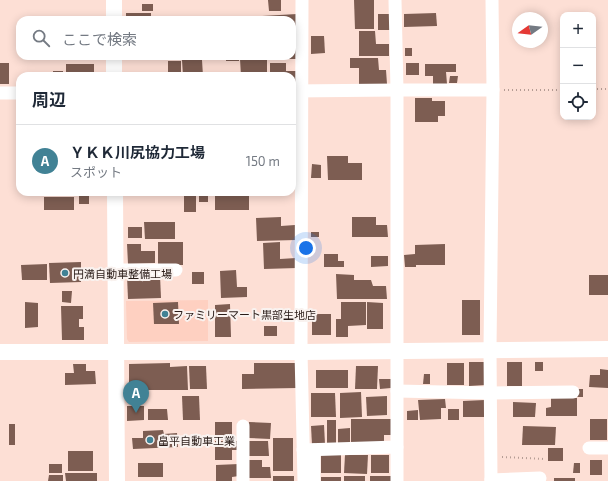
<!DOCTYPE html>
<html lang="ja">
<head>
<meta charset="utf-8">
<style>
  :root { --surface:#fff; --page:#f2f2f3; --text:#1f2937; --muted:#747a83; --line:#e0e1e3; --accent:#418295 }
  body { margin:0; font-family:"Exo 2","Noto Sans JP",sans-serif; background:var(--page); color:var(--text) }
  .controls { position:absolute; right:12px; top:12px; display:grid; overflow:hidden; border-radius:8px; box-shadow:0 2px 10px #0003 }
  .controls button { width:36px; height:36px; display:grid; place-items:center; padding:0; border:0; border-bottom:1px solid var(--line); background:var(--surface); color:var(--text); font:20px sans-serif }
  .compass { position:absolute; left:512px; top:12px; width:36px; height:36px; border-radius:50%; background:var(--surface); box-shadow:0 2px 10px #0003; rotate:255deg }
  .you { position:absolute; left:306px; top:248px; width:14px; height:14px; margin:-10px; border:3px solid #fff; border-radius:50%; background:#1a73e8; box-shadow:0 0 0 6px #1a73e833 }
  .badge { display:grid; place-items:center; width:26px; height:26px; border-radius:50%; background:var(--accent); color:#fff; font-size:13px; font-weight:700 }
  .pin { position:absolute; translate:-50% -33px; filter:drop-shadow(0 1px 2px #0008) }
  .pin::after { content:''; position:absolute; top:21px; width:14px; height:12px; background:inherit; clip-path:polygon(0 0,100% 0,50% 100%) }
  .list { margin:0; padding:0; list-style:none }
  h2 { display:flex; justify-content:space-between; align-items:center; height:52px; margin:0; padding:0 16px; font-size:17px }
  h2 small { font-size:13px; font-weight:400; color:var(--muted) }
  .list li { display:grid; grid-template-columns:26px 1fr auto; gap:12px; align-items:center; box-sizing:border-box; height:72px; padding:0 16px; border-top:1px solid var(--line) }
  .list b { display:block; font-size:15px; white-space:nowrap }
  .list p { margin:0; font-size:13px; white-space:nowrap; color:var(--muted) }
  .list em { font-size:13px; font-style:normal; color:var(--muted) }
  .icon { flex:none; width:22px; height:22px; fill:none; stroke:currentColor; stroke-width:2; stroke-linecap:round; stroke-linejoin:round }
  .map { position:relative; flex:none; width:608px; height:481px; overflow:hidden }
  .search { position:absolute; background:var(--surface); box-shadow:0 2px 10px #0003; left:16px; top:16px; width:280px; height:44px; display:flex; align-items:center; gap:10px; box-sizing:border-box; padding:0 14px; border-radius:12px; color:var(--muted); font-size:15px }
  .panel { position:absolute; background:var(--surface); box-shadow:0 2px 10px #0003; left:16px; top:72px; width:280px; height:124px; border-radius:12px }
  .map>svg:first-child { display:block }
  .built { fill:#fed0c1 }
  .building { fill:#7d5d52 }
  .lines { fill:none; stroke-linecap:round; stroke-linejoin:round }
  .path { stroke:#b49c94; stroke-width:2; stroke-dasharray:1 3; stroke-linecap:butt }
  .minor { stroke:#fff; stroke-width:13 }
  .tertiary { stroke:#fff; stroke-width:16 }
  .poi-dot { fill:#418295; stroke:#f9f2ef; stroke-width:1.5 }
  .labels { text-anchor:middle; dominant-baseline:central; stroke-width:4; stroke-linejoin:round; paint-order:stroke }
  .poi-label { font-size:11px; fill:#291c18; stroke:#f9f2ef; text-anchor:start }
</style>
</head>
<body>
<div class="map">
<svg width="608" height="481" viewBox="0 0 608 481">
  <rect width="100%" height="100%" fill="#fddfd5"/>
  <!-- built -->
  <polygon class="built" points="208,300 208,341 129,342 127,339 126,301"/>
  <!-- building -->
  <g class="building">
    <polygon points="268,0 281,0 281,11 269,11"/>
    <polygon points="354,0 374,0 374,29 355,29"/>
    <rect x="142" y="4" width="11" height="7"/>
    <rect x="126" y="13" width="25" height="7"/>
    <polygon points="436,13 437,26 404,27 404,14"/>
    <polygon points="297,14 298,30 292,30 292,20 262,20 262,16"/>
    <rect x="378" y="14" width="12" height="16"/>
    <polygon points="359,31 375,31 376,44 389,44 389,56 359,56"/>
    <polygon points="311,36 324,36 325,53 311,54"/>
    <polygon points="292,47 298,47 297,59 281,59 281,56 292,56"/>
    <rect x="405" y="48" width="7" height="8"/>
    <polygon points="127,56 137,56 138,58 127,58"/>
    <rect x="149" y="56" width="18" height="4"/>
    <polygon points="183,56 208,56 208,60 202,60 203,76 183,76 182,60 183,60"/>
    <rect x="226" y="56" width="13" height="5"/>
    <polygon points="250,56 270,56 270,57 250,58"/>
    <polygon points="350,58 378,58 379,70 386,70 387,84 359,85 359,68 350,68"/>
    <polygon points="240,59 267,59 267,72 258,72 258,76 241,76"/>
    <rect x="168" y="61" width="13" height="15"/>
    <rect x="0" y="63" width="9" height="21"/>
    <polygon points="270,63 286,63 286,71 296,71 296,84 292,84 292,76 270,76"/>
    <rect x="406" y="63" width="13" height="12"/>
    <rect x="66" y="64" width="28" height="12"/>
    <polygon points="425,64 456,64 456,72 446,72 447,84 433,84 433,76 425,76"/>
    <rect x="53" y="71" width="10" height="5"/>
    <polygon points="450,76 458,76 457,83 449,83"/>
    <polygon points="415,98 432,98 432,101 445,101 445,116 438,116 438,122 415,122"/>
    <polygon points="327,156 348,156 348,163 362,163 362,180 328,180"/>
    <polygon points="312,164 321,165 321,178 311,178"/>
    <rect x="22" y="192" width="14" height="2"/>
    <rect x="199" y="192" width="9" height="10"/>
    <rect x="215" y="192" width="34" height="18"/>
    <rect x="184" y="194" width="12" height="18"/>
    <polygon points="89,195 89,204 79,204 79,196"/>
    <rect x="44" y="197" width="30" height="13"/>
    <polygon points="281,217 281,226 295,225 296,240 257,241 256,218"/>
    <polygon points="352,217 376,217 376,225 387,225 388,237 352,237"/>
    <polygon points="144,222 175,222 175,239 145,239"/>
    <rect x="128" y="227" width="14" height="11"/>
    <rect x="311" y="232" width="8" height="5"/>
    <rect x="158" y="242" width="25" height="23"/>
    <polygon points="280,242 280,259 296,258 297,268 264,269 263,243"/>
    <polygon points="127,244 141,244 141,251 155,251 155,263 128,264"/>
    <polygon points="445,244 445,265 416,265 416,267 405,267 404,255 415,254 415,245"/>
    <polygon points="324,254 338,254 338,261 344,261 344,267 324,267"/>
    <polygon points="371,256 388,256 388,266 371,267"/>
    <polygon points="81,262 81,282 50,283 49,263"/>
    <polygon points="47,264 47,280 22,280 21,265"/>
    <polygon points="236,270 237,287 247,287 247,297 221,298 220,271"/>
    <rect x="192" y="272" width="12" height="12"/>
    <polygon points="336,274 354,275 354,280 371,280 373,286 386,286 387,299 337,299"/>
    <polygon points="160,275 161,298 128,299 127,276"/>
    <rect x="589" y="275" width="19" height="20"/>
    <polygon points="62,291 72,291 71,303 62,302"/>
    <rect x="462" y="300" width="18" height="35"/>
    <polygon points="25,302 38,303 38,327 25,328"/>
    <polygon points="178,302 179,324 154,324 153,303"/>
    <polygon points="341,302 366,302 366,325 348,326 348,337 336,337 336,319 341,319"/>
    <polygon points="367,302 383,303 383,329 367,329"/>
    <polygon points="230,304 231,337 215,337 215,305"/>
    <polygon points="61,306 83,306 83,319 79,319 79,327 84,327 84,340 62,340"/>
    <rect x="312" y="314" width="19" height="21"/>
    <rect x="264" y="326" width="13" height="10"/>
    <polygon points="469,362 486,362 486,385 469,386"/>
    <rect x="507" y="362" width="15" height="24"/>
    <rect x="535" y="362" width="8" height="9"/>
    <polygon points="170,363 170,367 187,366 188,390 129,390 129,364"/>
    <polygon points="254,363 296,363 297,388 242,389 242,374 254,374"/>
    <rect x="447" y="363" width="17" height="22"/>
    <polygon points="73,364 86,364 86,371 95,371 96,384 65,385 65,373 74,373"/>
    <polygon points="189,366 206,366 207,389 190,389"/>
    <polygon points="356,366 378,366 377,389 355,389"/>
    <polygon points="600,369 608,370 608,388 589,387 590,375 600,375"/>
    <rect x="316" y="370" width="32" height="18"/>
    <polygon points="424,374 430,374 430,384 423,384"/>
    <polygon points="379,379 391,379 391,388 380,389"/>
    <rect x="575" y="389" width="8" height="8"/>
    <polygon points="361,392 362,417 340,418 340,393"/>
    <polygon points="311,393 335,393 336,417 311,417"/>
    <polygon points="182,396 199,396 200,420 183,420"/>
    <polygon points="387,396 387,415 367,416 366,397"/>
    <polygon points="551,398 577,398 577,416 546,416 546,408 551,407"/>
    <polygon points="445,399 446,408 441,408 441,419 420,420 418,400"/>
    <polygon points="485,400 485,417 463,417 463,401"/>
    <polygon points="513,402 536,403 535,417 513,417"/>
    <polygon points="127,406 144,406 144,420 127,421"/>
    <polygon points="148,409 167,409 168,420 148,420"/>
    <rect x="448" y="409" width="11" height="11"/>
    <polygon points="418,410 418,420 407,420 407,411"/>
    <polygon points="351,419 392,419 392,435 384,435 384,445 351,445"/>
    <rect x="590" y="419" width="17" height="21"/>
    <rect x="327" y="420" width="9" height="25"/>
    <rect x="215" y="422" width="17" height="18"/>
    <polygon points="249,422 271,423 270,439 248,438"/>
    <rect x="9" y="424" width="6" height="21"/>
    <polygon points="324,425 325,444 312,445 311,426"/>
    <polygon points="523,426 556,427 555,445 522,445"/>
    <polygon points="350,428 350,444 338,445 338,429"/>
    <polygon points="163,430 164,434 177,433 178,447 133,449 132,438 143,438 143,431"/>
    <rect x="273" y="438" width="20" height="33"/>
    <polygon points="215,441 238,441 238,450 232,450 232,460 215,460"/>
    <polygon points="249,441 268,441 269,456 249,456"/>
    <rect x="548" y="448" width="15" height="13"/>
    <rect x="68" y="451" width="25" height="20"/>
    <rect x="321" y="455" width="20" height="18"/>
    <polygon points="345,455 368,455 367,474 344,473"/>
    <rect x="371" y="455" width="18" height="18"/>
    <polygon points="248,460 262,460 262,467 270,467 271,478 249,478"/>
    <rect x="590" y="460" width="12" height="15"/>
    <rect x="138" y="463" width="25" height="14"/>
    <polygon points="574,463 580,463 580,473 573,473"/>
    <rect x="49" y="464" width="13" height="9"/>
    <polygon points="239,464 239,476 232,477 232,481 216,481 216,465"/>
    <polygon points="65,473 97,473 97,481 66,481"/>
    <polygon points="49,475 63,475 63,481 48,481"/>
    <rect x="273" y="476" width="21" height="5"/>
    <rect x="344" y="476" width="21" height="5"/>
    <rect x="370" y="476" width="22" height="5"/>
    <rect x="321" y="477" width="20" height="4"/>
    <rect x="554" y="478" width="21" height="3"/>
  </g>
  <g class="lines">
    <!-- path -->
    <g class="path">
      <polyline points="593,89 608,89"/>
      <polyline points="504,90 563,90"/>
      <polyline points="502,457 545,459"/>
    </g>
    <!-- minor -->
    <g class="minor">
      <polyline points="302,0 301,352 304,481"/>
      <polyline points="395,0 397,90 397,481"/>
      <polyline points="292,91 397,90 493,90"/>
      <polyline points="0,93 20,93"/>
      <polyline points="115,270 176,270"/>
      <polyline points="397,391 490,393 573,392"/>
      <polyline points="589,448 608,448"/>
      <polyline points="303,450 397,447"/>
      <polyline points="491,480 540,478"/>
      <polyline points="243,481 243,426"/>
      <polyline points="314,481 314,450"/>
      <polyline points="491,481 490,349 493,90 492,0"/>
    </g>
    <!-- tertiary -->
    <g class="tertiary">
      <polyline points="114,20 114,0"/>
      <polyline points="114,76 114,56"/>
      <polyline points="115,192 117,481"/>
      <polyline points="0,352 301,352 608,349"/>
    </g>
  </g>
  <!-- markers -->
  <g class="poi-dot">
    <circle cx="65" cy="273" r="4"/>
    <circle cx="165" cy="314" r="4"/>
    <circle cx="150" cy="440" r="4"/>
  </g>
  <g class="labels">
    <!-- poi labels -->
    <g class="poi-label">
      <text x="73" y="273">円満自動車整備工場</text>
      <text x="173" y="314">ファミリーマート黒部生地店</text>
      <text x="158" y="440">畠平自動車工業</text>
    </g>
  </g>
</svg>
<div class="controls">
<button>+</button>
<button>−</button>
<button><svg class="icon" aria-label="locate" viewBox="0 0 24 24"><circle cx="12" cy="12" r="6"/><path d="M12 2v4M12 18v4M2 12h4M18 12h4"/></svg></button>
</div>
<svg class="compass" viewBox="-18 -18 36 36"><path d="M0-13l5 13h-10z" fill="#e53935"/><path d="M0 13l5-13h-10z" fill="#747a83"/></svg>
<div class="you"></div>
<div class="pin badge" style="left:136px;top:413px">A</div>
<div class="search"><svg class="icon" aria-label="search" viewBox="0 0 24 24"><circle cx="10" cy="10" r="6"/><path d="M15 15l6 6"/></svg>ここで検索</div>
<section class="panel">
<h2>周辺<small></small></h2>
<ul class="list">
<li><span class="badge">A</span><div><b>ＹＫＫ川尻協力工場</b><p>スポット</p></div><em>150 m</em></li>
</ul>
</section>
</div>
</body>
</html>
